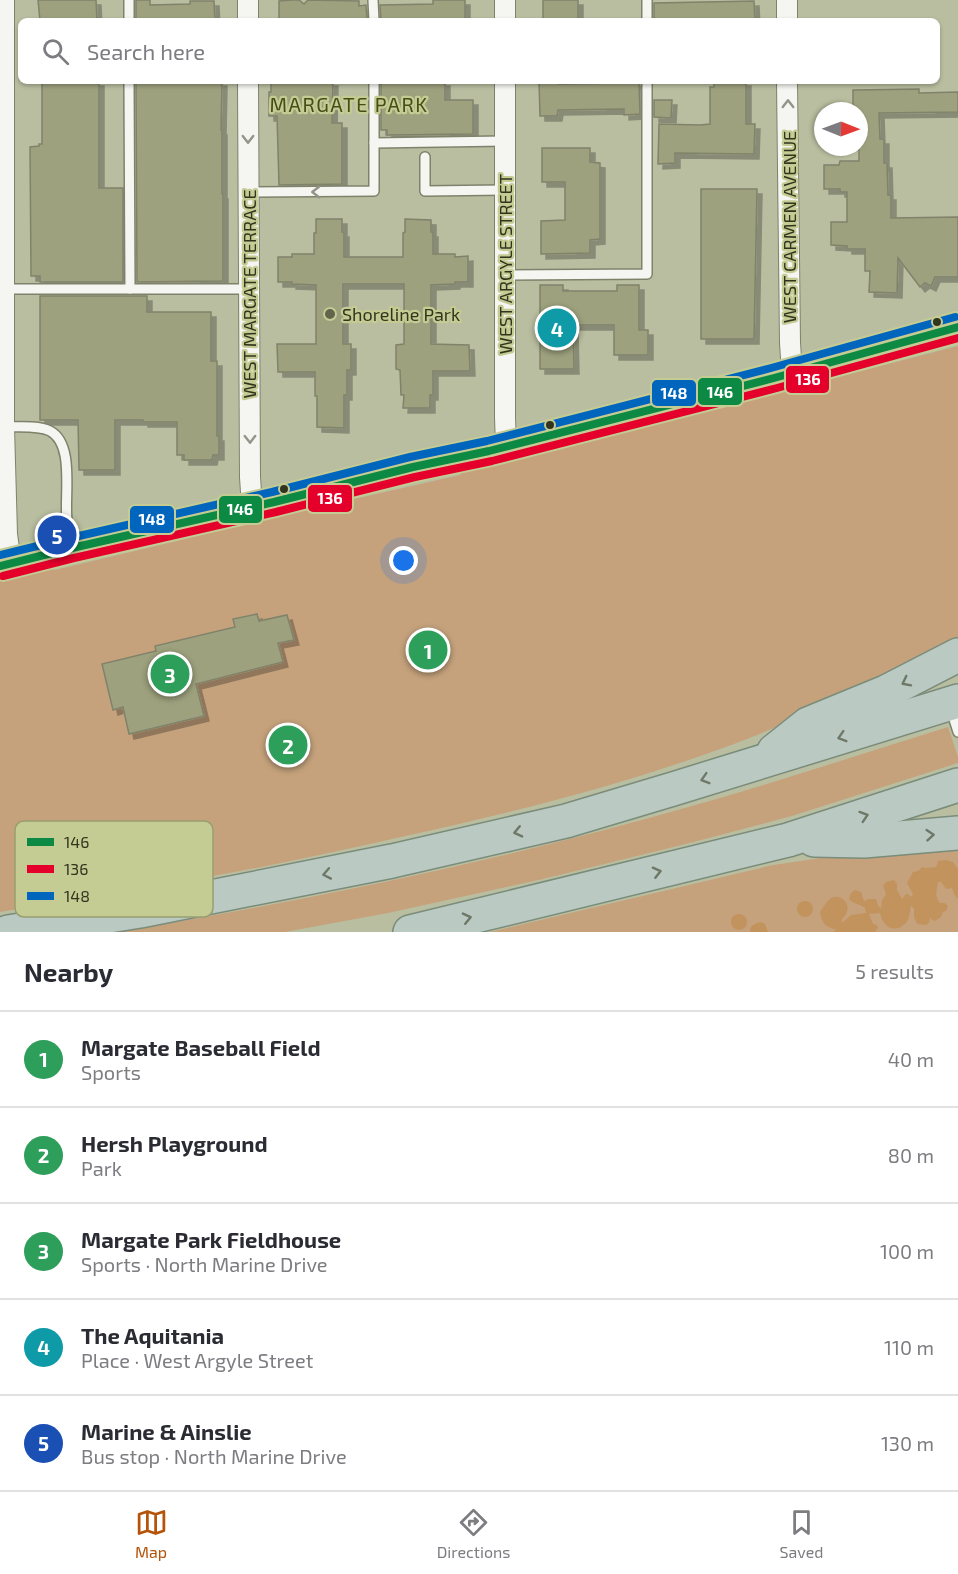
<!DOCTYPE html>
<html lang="en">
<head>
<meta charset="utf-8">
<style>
  :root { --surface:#fff; --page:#f2f2f3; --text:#2b2b33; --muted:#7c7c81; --line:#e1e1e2; --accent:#b45309 }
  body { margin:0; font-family:"Exo 2",sans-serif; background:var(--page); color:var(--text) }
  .compass { position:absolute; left:814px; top:102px; width:54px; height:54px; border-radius:50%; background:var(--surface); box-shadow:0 2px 4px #0004; rotate:91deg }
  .you { position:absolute; left:404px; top:561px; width:21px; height:21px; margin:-15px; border:4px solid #fff; border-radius:50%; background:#1a73e8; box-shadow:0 0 0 9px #1a73e833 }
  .badge { display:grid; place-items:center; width:39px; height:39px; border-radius:50%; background:var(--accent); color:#fff; font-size:20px; font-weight:700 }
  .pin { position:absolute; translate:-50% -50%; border:3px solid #fff; box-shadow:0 2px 6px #0006 }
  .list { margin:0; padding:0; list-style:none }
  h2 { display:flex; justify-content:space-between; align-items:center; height:78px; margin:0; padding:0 24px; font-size:26px }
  h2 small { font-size:20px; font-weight:400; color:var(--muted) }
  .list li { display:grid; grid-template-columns:39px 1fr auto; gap:18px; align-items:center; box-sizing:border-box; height:96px; padding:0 24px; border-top:2px solid var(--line) }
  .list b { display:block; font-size:22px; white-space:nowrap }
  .list p { margin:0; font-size:20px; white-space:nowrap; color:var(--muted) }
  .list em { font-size:20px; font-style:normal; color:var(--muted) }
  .icon { flex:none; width:33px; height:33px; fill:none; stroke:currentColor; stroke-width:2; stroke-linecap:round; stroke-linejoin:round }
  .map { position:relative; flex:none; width:958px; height:932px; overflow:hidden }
  .search { position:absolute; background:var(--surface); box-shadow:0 2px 4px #0004; left:18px; right:18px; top:18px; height:66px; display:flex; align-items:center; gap:15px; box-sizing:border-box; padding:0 21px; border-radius:9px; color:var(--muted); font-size:22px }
  .sheet { height:558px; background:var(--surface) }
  nav { display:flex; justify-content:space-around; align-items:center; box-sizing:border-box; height:84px; border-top:2px solid var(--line); background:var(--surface); font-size:16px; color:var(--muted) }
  nav a { display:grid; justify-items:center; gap:3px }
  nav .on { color:var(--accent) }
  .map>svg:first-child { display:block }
  .green { fill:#c5a27c }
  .forest { fill:#c3935e }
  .building { fill:#9da17d; stroke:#80836b; stroke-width:1.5; filter:url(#shadow) }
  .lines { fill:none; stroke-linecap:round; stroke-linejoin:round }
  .service-casing { stroke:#7f826b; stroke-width:12 }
  .minor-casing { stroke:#7f826b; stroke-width:22 }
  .tertiary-casing { stroke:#7f826b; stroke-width:27 }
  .motorway-casing { stroke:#7a8c7a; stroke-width:36 }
  .service { stroke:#f5f5f1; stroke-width:9 }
  .minor { stroke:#f5f5f1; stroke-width:20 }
  .tertiary { stroke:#f5f5f1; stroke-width:24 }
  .motorway { stroke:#bac9c2; stroke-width:33 }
  .bus-1-casing { stroke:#c4cb93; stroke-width:12 }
  .bus-2-casing { stroke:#c4cb93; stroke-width:12 }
  .bus-3-casing { stroke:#c4cb93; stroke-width:12 }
  .bus-1 { stroke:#0c8a44; stroke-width:8 }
  .bus-2 { stroke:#e4002b; stroke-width:8 }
  .bus-3 { stroke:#0065bd; stroke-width:8 }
  .oneway { stroke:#949588 }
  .oneway2 { stroke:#6f7868 }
  .poi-dot { fill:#62654c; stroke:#c4cb93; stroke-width:2 }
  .bus-dot { fill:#32351e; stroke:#c4cb93; stroke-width:2 }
  .labels { text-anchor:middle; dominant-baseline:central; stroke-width:4.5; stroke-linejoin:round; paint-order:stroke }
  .street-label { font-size:18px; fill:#32351e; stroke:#c4cb93 }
  .poi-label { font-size:18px; fill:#32351e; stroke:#c4cb93; text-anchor:start }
  .neighbourhood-label { font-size:20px; letter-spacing:1.5px; fill:#484c17; stroke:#c4cb93 }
  .key { fill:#c4cb93; stroke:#989e70; stroke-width:1.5 }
  .key-label { font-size:16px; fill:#32351e }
  .line-badge { stroke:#c4cb93; stroke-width:2 }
  .badge-label { font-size:16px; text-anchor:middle; font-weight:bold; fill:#fff }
</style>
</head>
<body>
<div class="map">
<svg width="958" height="932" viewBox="0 0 958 932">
  <defs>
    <filter id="shadow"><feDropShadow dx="5" dy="5" stdDeviation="0" flood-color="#0004"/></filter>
  </defs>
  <rect width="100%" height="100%" fill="#babea0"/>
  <!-- green -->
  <g class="green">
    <path d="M958,346V641C884,677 811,715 734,744C629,783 520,811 410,835C343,850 276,865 208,877C139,889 69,900 0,912V576L41,566L55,570L206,534L214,525L282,510L297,512L460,475L466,466L544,448L555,450L763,397L771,388L830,373L838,377Z"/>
    <path d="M948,727L958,757V763L792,816L686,844L543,879L388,913L285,932H119C297,902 475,866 649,818C750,791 848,758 948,727Z"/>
    <polygon points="958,842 958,932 490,932 773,865 854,853"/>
  </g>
  <!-- forest -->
  <g class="forest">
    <path d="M946,860L953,862L958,869V899L954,894L952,888L946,889L941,882H938C937,890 934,896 940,903H945L948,906L946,911L943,912L941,917L935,921L932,920L930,917L929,923L926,925L917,924L914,917V909L911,905C910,910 910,915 908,920C905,925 905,923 901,927C890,932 882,924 880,913L869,914L873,924L877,925L878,928L875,932H834L836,929C826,929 821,921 820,912C823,908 825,903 829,900C838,890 857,905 842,919V923L851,915L866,913L865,908C860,904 853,904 849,899L851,893L855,890L861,892L864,901L869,899H876L878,906L881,908L882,900L886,894L883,886L886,882L894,880L897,884V890L902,899L906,894H908L911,897L913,894L907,883L913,872L918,871L922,867L926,868L936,867L938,861Z"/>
    <circle cx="805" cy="909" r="8"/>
    <circle cx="739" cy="922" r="8"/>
    <path d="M760,922L765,924L768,932H750C750,925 754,924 760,922Z"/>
  </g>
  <!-- building -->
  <g class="building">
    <polygon points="38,0 96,0 97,21 40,21"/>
    <polygon points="136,0 150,0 150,5 190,4 190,1 214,1 215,21 136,21"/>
    <polygon points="292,0 299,0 304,4 308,0 359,1 359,6 366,5 367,21 279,21 279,1"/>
    <polygon points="433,0 465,0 465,21 381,21 380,5 433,4"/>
    <rect x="543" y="0" width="35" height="21"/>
    <polygon points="754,1 755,21 654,21 654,3"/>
    <polygon points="42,81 99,81 99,188 123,188 123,282 40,282 40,276 31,276 30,147 39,146 39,144 42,144"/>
    <polygon points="136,81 222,81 221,130 222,130 222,194 223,194 223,281 137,282"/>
    <polygon points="271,81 333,81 332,123 342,123 342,184 279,185 277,116 269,116 269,92 271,92"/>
    <polygon points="381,81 445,81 445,100 473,100 473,134 387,135 387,130 381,130"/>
    <polygon points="539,81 559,81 559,84 623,83 623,81 639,81 640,114 624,115 624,109 558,110 557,116 540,116"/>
    <polygon points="714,81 746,81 746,124 755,124 754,154 675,153 675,163 658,164 659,124 700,125 710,124 710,87 714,87"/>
    <polygon points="919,89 919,93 958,92 958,112 879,113 880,139 884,139 884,163 887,163 888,195 891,195 891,218 958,217 958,277 935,277 931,286 925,283 920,287 898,258 897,293 869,292 870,271 865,271 865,249 847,249 847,246 831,245 831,222 847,222 847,192 840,192 840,189 824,189 824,165 839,165 840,161 859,161 859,111 853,111 853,90"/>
    <polygon points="654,100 672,100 671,118 654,117"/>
    <polygon points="542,148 590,148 590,162 600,163 600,239 590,240 590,253 541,254 541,221 565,220 565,182 542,182"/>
    <polygon points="701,189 757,189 754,339 701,339"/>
    <polygon points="316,219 342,219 342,232 344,232 344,257 403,257 403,233 405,232 405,219 431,220 431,232 433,232 433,254 455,254 455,257 468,256 468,282 455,282 455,284 431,285 431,344 469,345 470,371 433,371 433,395 430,395 430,408 403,408 404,395 401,395 400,370 396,369 396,345 404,344 404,284 343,284 343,344 351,344 351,370 347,370 347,395 344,395 344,428 317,427 317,396 315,396 315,372 278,372 277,344 316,344 316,285 291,284 292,282 278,282 278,257 292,257 292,254 314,254 314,233 316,233"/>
    <polygon points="540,285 563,285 563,291 617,291 617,285 639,285 639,330 648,330 648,355 614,355 614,325 573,325 574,369 540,369"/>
    <polygon points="40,296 147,296 147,312 211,312 211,361 217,361 217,436 219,436 219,455 213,455 212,460 184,460 184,455 177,455 177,422 143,422 143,420 115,420 115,470 79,470 78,420 40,420"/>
    <polygon points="257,614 259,621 287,615 294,640 278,643 283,662 196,684 204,716 129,734 123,707 113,710 102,664 156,651 155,646 235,627 233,619"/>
  </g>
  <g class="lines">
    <!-- service casing -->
    <g class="service-casing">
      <g id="service">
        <polyline points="129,0 129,21"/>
        <polyline points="373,0 374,21"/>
        <polyline points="647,21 647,0"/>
        <polyline points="129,81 130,289"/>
        <polyline points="374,143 505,141"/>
        <polyline points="425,157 425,191 505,190"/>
        <polyline points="248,192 374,191 374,81"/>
        <polyline points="506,275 647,274 647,81"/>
        <polyline points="4,289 248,289"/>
        <path d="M4,427C17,427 38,425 50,431C75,444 64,496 67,520C68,529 70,539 72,548"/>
        <polyline points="951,710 958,732"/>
      </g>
    </g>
    <!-- minor casing -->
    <g class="minor-casing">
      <g id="minor">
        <polyline points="4,0 4,427 7,534 11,563"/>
        <polyline points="248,0 248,21"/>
        <polyline points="505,0 505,21"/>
        <polyline points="787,21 787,0"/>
        <polyline points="248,81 250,477 252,507"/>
        <polyline points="505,81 505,417 506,447"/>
        <polyline points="787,81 790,343 792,373"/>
      </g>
    </g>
    <!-- tertiary casing -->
    <g class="tertiary-casing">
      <polyline id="tertiary" points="0,566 72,548 274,502 413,467 489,451 774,378 958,327"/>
    </g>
    <!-- motorway casing -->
    <g class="motorway-casing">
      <g id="motorway">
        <polyline points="774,751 808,724 886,692 958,655"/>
        <polyline points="814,840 864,841 958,833"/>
        <polyline points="8,932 140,911 392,861 566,821 673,789 958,701"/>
        <polyline points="410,932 788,840 958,785"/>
      </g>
    </g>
    <!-- service -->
    <use href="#service" class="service"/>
    <!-- minor -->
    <use href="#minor" class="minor"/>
    <!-- tertiary -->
    <use href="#tertiary" class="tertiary"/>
    <!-- motorway -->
    <use href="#motorway" class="motorway"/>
    <!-- bus-1 casing -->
    <g class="bus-1-casing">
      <polyline id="bus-1" points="0,566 72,548 274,502 413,467 489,451 774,378 958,327"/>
    </g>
    <!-- bus-2 casing -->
    <g class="bus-2-casing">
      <polyline id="bus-2" points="3,576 74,558 276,512 415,477 492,461 777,388 958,338"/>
    </g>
    <!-- bus-3 casing -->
    <g class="bus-3-casing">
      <polyline id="bus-3" points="0,555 70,538 272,492 410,457 487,441 771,368 955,317"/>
    </g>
    <!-- bus-1 -->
    <use href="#bus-1" class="bus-1"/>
    <!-- bus-2 -->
    <use href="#bus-2" class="bus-2"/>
    <!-- bus-3 -->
    <use href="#bus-3" class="bus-3"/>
  </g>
  <!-- one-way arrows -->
  <defs><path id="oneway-chevron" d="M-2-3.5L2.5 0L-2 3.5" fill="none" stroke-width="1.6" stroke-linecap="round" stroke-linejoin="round" transform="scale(1.5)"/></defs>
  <g class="oneway">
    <use href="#oneway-chevron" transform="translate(788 104) rotate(-90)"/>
    <use href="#oneway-chevron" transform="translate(248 139) rotate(90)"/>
    <use href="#oneway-chevron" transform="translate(316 192) rotate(180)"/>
    <use href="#oneway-chevron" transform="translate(250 439) rotate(89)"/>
  </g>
  <g class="oneway2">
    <use href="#oneway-chevron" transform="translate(906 682) rotate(153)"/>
    <use href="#oneway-chevron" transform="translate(842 737) rotate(163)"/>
    <use href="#oneway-chevron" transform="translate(705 779) rotate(163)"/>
    <use href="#oneway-chevron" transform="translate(864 816) rotate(-18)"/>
    <use href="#oneway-chevron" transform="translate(518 832) rotate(167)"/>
    <use href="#oneway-chevron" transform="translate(930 835) rotate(-5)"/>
    <use href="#oneway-chevron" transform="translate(657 872) rotate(-14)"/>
    <use href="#oneway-chevron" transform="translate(327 874) rotate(169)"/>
    <use href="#oneway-chevron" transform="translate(467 918) rotate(-13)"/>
  </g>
  <!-- markers -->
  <circle class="poi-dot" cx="330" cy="314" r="6"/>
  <g class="bus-dot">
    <circle cx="937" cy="322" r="5"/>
    <circle cx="550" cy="425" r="5"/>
    <circle cx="284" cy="489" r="5"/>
  </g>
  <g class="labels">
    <!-- street labels -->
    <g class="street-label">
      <text transform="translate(789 227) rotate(-90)">WEST CARMEN AVENUE</text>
      <text transform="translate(505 264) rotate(-90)">WEST ARGYLE STREET</text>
      <text transform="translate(249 294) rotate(-90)">WEST MARGATE TERRACE</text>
    </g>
    <!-- poi labels -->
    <g class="poi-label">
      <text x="342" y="314">Shoreline Park</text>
    </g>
    <!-- neighbourhood labels -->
    <g class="neighbourhood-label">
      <text x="349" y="104">MARGATE PARK</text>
    </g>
  </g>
  <!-- legend -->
  <rect x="15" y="821" width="198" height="96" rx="9" class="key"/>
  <rect x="27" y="838" width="27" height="8" fill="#0c8a44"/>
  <rect x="27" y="865" width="27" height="8" fill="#e4002b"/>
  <rect x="27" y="892" width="27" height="8" fill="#0065bd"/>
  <g class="key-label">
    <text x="64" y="848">146</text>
    <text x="64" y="875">136</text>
    <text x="64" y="902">148</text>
  </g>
  <g class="line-badge">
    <rect x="785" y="365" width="45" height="29" rx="6" fill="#e4002b"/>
    <rect x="697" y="377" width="46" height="29" rx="6" fill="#0c8a44"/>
    <rect x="651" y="379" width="46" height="28" rx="6" fill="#0065bd"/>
    <rect x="307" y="484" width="46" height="29" rx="6" fill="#e4002b"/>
    <rect x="218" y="495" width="45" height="29" rx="6" fill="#0c8a44"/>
    <rect x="129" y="505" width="46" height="29" rx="6" fill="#0065bd"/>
  </g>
  <g class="badge-label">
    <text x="808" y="385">136</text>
    <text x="720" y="398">146</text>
    <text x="674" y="399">148</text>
    <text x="330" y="504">136</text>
    <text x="240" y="515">146</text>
    <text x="152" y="525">148</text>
  </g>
</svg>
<svg class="compass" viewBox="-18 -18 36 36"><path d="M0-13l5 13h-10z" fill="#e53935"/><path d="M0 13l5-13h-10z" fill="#7c7c81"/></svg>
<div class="you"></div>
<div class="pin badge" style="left:428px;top:650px;background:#2e9e5b">1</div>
<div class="pin badge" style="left:288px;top:745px;background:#2e9e5b">2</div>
<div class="pin badge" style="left:170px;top:674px;background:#2e9e5b">3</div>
<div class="pin badge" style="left:557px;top:328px;background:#0f9aa8">4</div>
<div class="pin badge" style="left:57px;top:535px;background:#1a4fb4">5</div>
<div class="search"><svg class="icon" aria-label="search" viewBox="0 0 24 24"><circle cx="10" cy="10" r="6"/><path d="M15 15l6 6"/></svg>Search here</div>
</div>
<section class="sheet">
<h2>Nearby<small>5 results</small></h2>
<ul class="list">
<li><span class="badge" style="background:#2e9e5b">1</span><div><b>Margate Baseball Field</b><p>Sports</p></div><em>40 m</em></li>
<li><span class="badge" style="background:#2e9e5b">2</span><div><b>Hersh Playground</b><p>Park</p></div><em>80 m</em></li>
<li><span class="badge" style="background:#2e9e5b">3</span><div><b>Margate Park Fieldhouse</b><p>Sports · North Marine Drive</p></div><em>100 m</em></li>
<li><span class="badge" style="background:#0f9aa8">4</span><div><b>The Aquitania</b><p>Place · West Argyle Street</p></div><em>110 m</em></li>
<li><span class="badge" style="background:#1a4fb4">5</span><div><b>Marine &amp; Ainslie</b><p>Bus stop · North Marine Drive</p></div><em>130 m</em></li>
</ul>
</section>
<nav>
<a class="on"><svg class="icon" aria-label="map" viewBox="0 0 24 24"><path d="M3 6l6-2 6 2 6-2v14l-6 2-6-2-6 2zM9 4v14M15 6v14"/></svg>Map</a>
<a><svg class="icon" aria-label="directions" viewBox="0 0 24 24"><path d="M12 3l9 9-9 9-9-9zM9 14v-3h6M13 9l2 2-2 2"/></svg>Directions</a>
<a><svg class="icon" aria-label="saved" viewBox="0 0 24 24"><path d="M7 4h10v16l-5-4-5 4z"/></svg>Saved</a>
</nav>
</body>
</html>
